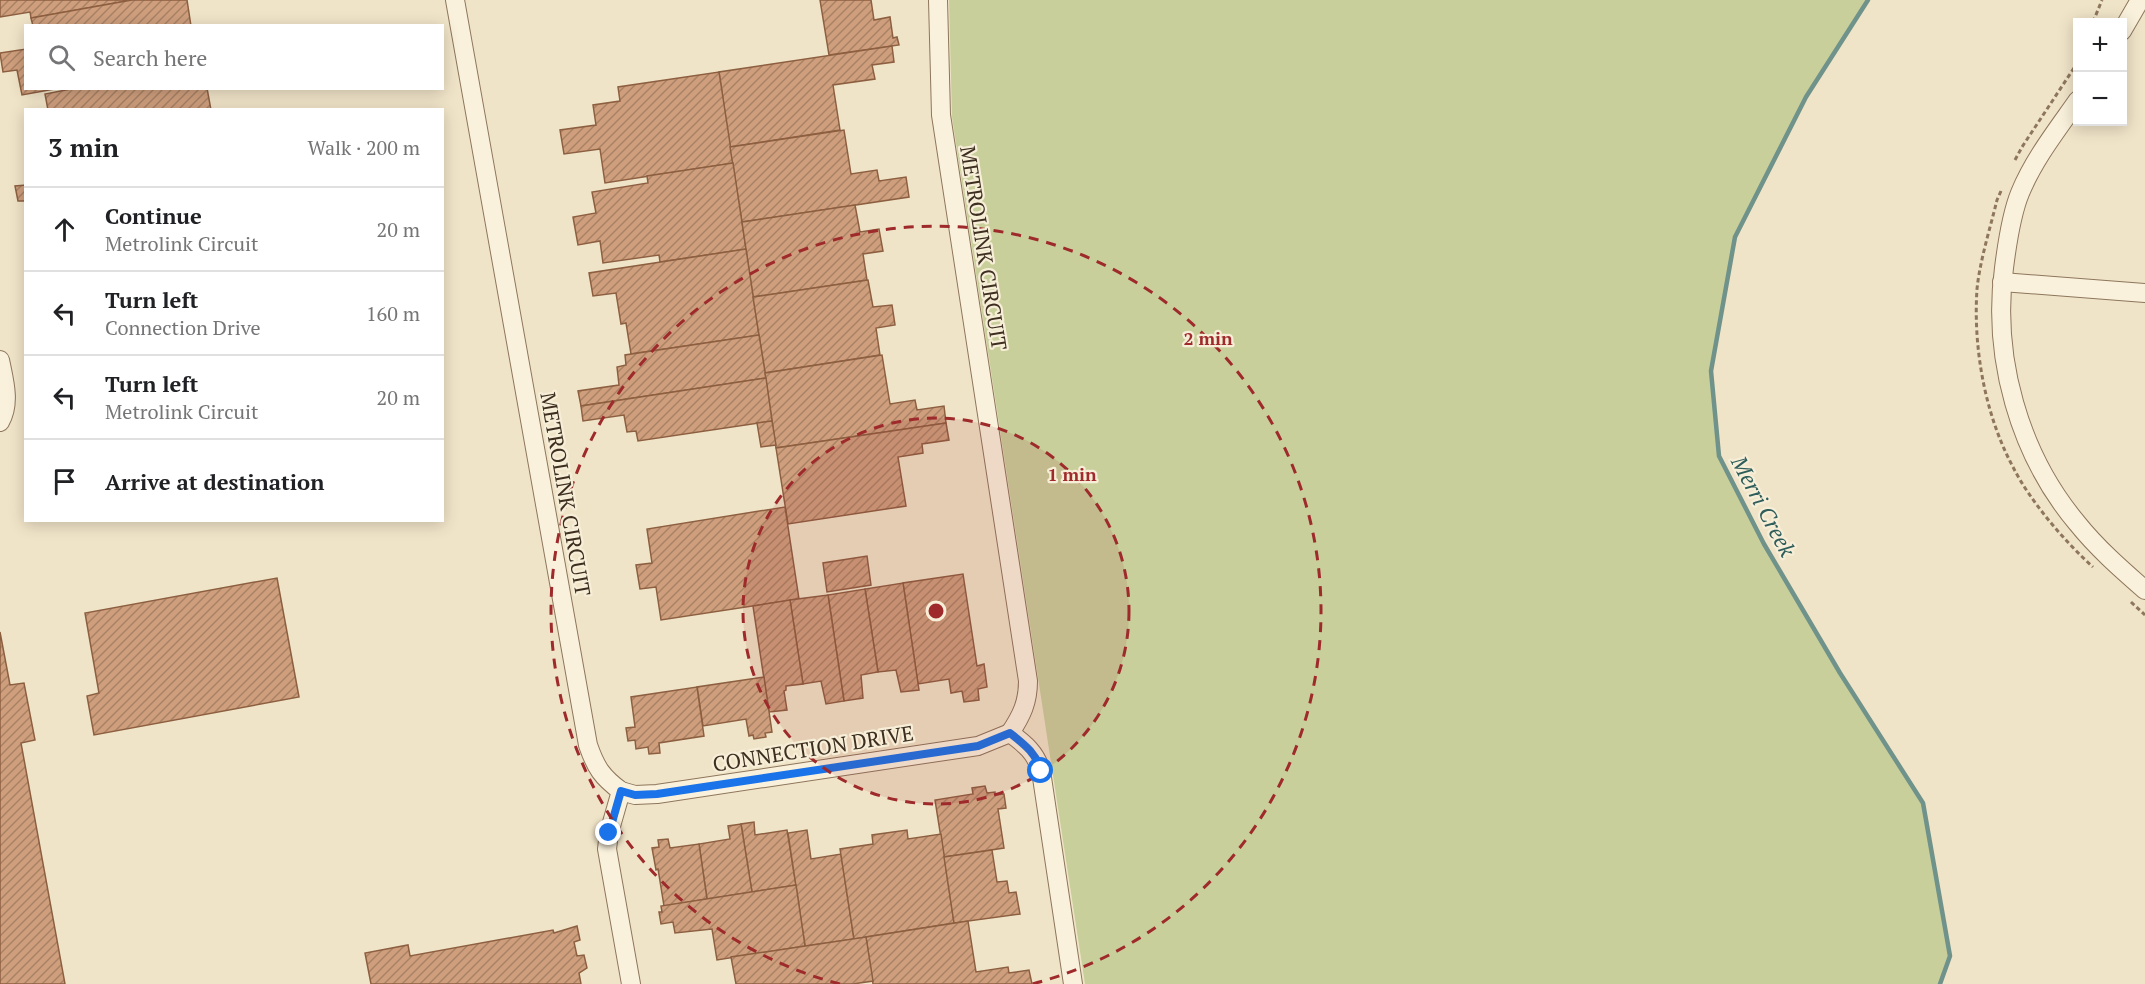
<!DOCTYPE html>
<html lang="en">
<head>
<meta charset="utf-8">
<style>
  :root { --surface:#fff; --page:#f2f2f2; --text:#202124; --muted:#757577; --line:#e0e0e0 }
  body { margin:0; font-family:"PT Serif",serif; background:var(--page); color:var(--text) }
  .controls { position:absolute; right:18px; top:18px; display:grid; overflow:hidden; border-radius:0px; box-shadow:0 3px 15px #0003 }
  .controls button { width:54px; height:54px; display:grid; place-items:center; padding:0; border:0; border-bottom:2px solid var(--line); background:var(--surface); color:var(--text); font:30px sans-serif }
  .stop { position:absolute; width:18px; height:18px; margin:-14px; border:4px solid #1a73e8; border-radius:50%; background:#fff }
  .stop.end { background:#1a73e8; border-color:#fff; box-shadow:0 2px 6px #0008 }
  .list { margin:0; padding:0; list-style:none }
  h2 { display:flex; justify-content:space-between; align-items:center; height:78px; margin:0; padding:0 24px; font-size:26px }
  h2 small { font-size:20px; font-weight:400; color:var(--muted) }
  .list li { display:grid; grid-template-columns:39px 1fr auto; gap:18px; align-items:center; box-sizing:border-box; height:84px; padding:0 24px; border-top:2px solid var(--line) }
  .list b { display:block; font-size:22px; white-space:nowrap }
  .list p { margin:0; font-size:20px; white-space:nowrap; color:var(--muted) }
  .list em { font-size:20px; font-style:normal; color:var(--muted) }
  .icon { flex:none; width:33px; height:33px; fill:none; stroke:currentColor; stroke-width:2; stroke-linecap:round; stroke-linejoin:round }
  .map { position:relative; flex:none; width:2145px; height:984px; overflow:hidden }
  .search { position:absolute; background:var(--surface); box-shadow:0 3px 15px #0003; left:24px; top:24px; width:420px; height:66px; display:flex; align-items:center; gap:15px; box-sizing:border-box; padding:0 21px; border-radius:0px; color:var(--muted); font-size:22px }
  .panel { position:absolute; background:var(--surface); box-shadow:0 3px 15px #0003; left:24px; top:108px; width:420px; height:414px; border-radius:0px }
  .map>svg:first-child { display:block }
  .grass { fill:#c9cf9b }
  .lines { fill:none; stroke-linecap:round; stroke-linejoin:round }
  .stream { stroke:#6f938a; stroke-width:4.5 }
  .building { fill:url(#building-hatch); stroke:#8d5f41; stroke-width:1.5 }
  .minor-casing { stroke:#8d765c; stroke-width:20 }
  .path { stroke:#8d765c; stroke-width:3; stroke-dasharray:4.5 3; stroke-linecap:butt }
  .minor { stroke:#faf1dc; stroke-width:18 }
  .route { stroke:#1a73e8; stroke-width:8 }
  .ring { fill:none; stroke:#9e2a2b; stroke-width:3; stroke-dasharray:10 8 }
  .labels { text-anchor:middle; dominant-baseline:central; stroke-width:4.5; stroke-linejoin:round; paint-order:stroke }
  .street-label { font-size:21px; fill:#3d2e20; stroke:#f7eed8 }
  .water-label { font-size:22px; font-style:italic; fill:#2f5d5a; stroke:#f7eed8 }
  .centre { fill:#9e2a2b; stroke:#f7eed8; stroke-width:3 }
  .ring-label { font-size:18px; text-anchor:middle; font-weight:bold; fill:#9e2a2b; stroke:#f7eed8; stroke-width:4.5; stroke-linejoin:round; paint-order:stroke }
</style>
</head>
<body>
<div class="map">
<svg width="2145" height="984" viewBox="0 0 2145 984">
  <defs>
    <pattern id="building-hatch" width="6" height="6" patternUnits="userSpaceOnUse" patternTransform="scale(1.5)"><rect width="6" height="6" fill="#cf9f7d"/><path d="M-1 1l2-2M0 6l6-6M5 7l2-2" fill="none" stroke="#a98266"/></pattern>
  </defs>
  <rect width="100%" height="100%" fill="#f0e4c8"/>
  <!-- grass -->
  <polygon class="grass" points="949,0 1868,0 1806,97 1735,237 1711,371 1719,456 1764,544 1840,673 1923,803 1950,956 1940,984 1085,984 952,117"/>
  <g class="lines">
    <!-- stream -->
    <polyline class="stream" points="1868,0 1806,97 1735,237 1711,371 1719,456 1764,544 1840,673 1923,803 1950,956 1940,984"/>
  </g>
  <!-- building -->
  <g class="building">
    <polygon points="0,0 132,0 31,18 30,12 0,17"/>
    <polygon points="132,0 187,0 191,26 33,26 31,18"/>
    <polygon points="820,0 871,0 874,20 890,17 893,38 897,37 899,45 829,55"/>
    <polygon points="892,46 894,62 872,65 875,79 833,85 840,130 730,147 719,72"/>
    <polygon points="26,49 26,88 60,88 22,95 17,70 3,72 0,53"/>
    <polygon points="719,72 733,163 605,183 600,149 564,154 560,130 596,125 593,105 620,101 618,87"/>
    <polygon points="76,88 207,88 211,110 48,110 45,94"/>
    <polygon points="844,130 851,174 877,170 879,181 906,177 909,197 742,222 730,147"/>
    <polygon points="733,163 746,249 660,262 659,255 603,263 600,241 578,245 573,217 596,213 592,192 648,183 647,176"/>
    <polygon points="26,185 26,201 18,201 15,186"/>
    <polygon points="855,205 860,232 879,229 883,251 863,254 867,280 753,297 742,222"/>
    <polygon points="746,249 759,335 631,354 626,323 621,324 616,293 593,296 589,273"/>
    <polygon points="868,280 873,307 892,305 895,325 876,328 880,355 765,373 753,297"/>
    <polygon points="759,335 766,378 581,406 578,391 619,385 617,367 626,365 625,355"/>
    <polygon points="882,355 890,404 915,400 917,410 944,406 946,423 776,448 765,373"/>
    <polygon points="766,378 772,421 638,441 636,431 627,432 624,415 583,421 581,406"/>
    <polygon points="772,421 776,445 761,447 757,423"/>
    <polygon points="946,423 949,440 922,444 923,453 898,457 906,506 788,524 776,448"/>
    <polygon points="785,507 799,599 661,620 656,587 640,589 636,565 652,563 647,529"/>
    <polygon points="867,556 871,585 827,592 823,563"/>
    <polygon points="963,574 977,666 984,664 987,687 978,689 979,700 964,702 962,691 951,693 949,679 918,684 903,583"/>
    <polygon points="277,578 299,697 94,735 87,696 99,693 85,613"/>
    <polygon points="903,583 919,690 901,692 896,670 878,672 865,589"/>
    <polygon points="865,589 878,672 861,675 863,698 844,701 828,595"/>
    <polygon points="828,595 844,701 826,704 821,681 803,684 790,600"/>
    <polygon points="790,600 803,684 786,686 786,690 784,691 787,710 769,712 753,606"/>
    <polygon points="0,632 10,685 24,683 35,740 21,743 65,984 0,984"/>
    <polygon points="764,677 772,732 765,733 766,737 754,739 753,735 749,736 746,719 703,726 697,687"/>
    <polygon points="697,687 704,736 659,743 660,753 649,754 648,747 636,749 635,740 628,741 626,728 635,727 631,697"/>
    <polygon points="985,786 987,793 995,792 995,795 1004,794 1006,808 998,809 1004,848 944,857 935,800 973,794 972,788"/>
    <polygon points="754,822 755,835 787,830 796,885 752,892 741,824"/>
    <polygon points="741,824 752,892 707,899 699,844 730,839 728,826"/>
    <polygon points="807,830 811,859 841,854 854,939 805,946 788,833"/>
    <polygon points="907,830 908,839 941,834 954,923 854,939 840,849 873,844 872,835"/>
    <polygon points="668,839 670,848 699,844 707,899 664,906 658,869 656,870 652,848 659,847 658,840"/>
    <polygon points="992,850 997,882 1007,881 1009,893 1016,892 1020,914 954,923 944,857"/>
    <polygon points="796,885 805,946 717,960 712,929 675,933 673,922 661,924 659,912 662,912 661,906"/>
    <polygon points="968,921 976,972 1008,967 1009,973 1029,970 1032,984 873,984 866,937"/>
    <polygon points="577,926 580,940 574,942 577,956 584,955 587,968 579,973 581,984 371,984 365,953 408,945 410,956 553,930 554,933"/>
    <polygon points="866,937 873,981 853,984 736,984 731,957"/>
  </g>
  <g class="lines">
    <!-- minor casing -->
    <g class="minor-casing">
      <g id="minor">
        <path d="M455,0L588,745C596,768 602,777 621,791L609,833L607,849L631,984"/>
        <path d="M938,0L941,115L1028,681C1028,702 1022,715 1010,733C1025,744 1036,753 1041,771L1073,984"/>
        <polyline points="2122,31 2140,0"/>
        <path d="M2078,100C2057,130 2034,159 2020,193C2011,215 2007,244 2004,268C1992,357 2019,454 2077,523C2097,548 2121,569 2145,590"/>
        <polyline points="2002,282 2145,293"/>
        <path d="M0,360C4,380 11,403 0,422"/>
        <polyline points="621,791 635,795 657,794 978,746 1010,733"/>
      </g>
    </g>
    <!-- path -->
    <g class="path">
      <polyline points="2093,22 2102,0"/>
      <polyline points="2015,160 2022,147 2078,62"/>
      <path d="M2001,191L1997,200C1990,229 1980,260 1977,289C1973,348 1985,415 2013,467C2030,501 2065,542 2093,567"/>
      <polyline points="2131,602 2145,615"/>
    </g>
    <!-- minor -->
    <use href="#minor" class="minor"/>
  </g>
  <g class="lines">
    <!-- route -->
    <path class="route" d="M609,833L621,791L635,795L657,794L978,746L1010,733C1025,745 1036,753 1041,771"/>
  </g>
  <!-- distance rings -->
  <circle cx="936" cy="611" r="193" fill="#9e2a2b" fill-opacity=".12"/>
  <g class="ring">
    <circle cx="936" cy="611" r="193"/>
    <path d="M840 984A385 385 0 1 1 1032 984"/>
  </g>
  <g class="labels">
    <!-- street labels -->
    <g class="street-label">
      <text transform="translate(984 248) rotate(81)">METROLINK CIRCUIT</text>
      <text transform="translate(566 494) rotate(80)">METROLINK CIRCUIT</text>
      <text transform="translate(813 748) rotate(-9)">CONNECTION DRIVE</text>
    </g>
    <!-- water labels -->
    <g class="water-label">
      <text transform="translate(1764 506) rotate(62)">Merri Creek</text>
    </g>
  </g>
  <circle cx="936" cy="611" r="9" class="centre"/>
  <g class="ring-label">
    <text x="1208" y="345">2 min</text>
    <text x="1072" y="481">1 min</text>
  </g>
</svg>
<div class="controls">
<button>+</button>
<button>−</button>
</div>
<div class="stop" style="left:1041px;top:771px"></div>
<div class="stop end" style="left:609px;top:833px"></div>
<div class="search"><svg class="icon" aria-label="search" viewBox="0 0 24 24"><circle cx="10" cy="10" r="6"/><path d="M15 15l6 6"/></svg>Search here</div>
<section class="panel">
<h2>3 min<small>Walk · 200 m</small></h2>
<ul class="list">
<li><svg class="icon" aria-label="ahead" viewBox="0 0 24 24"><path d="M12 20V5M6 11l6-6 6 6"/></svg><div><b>Continue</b><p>Metrolink Circuit</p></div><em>20 m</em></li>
<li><svg class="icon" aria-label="left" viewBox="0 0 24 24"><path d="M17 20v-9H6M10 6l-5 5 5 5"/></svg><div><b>Turn left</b><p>Connection Drive</p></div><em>160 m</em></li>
<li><svg class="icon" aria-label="left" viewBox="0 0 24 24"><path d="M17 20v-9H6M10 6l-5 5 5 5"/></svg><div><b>Turn left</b><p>Metrolink Circuit</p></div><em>20 m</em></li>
<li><svg class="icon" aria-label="arrive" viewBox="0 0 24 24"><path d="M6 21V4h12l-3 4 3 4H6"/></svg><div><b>Arrive at destination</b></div></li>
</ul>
</section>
</div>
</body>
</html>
